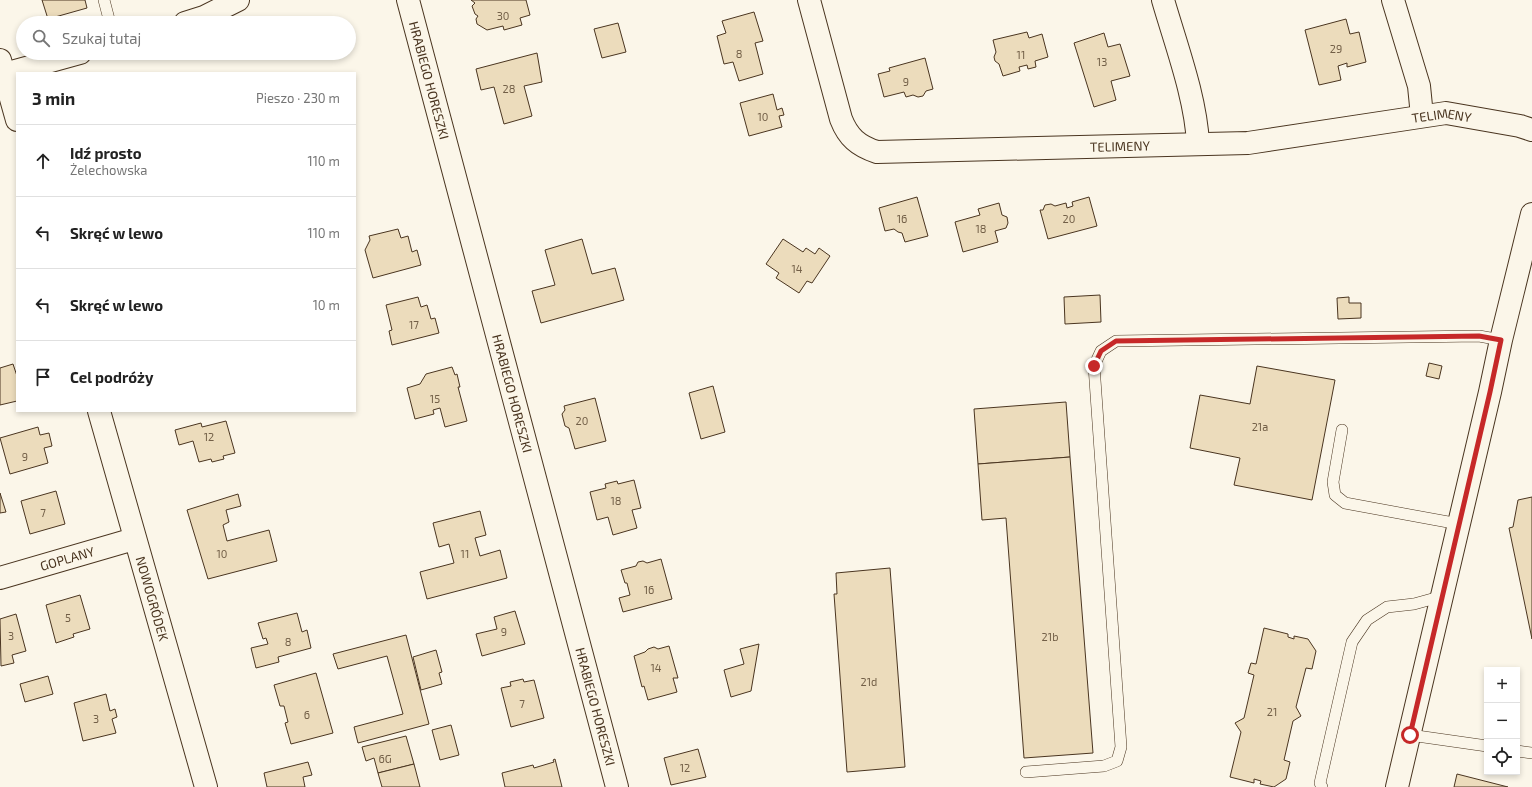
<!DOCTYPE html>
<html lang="pl">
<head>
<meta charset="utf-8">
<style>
  :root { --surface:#fff; --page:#f2f2f2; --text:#222; --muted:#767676; --line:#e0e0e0 }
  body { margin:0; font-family:"Exo 2",sans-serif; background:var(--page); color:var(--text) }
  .controls { position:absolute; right:12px; bottom:12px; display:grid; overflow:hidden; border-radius:0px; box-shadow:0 2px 6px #0003 }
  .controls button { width:36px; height:36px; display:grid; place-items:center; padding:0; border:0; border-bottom:1px solid var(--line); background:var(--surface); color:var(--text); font:20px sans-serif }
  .stop { position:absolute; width:12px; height:12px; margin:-9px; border:3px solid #c62828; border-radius:50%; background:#fff }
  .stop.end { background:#c62828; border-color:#fff; box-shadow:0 1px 4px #0008 }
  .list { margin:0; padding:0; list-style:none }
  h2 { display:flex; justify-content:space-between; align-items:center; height:52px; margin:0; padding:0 16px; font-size:17px }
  h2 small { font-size:13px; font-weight:400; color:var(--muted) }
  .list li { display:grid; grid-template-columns:26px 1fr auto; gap:12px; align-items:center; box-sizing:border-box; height:72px; padding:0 16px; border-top:1px solid var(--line) }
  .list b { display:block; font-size:15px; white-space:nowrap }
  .list p { margin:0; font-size:13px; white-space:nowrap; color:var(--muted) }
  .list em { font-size:13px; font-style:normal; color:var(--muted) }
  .icon { flex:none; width:22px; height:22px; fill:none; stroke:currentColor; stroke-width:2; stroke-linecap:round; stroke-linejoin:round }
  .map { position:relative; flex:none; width:1532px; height:787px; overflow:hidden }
  .search { position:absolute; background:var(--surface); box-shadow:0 2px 6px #0003; left:16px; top:16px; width:340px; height:44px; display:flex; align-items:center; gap:10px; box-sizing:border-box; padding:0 14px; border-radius:22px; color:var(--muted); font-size:15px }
  .panel { position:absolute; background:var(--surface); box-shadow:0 2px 6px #0003; left:16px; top:72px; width:340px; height:340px; border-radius:0px }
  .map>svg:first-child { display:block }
  .building { fill:#ecdcbc; stroke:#4a3520 }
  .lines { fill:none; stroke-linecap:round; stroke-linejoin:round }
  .lane-casing { stroke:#4a3520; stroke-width:12 }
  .street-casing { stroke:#4a3520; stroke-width:24 }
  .secondary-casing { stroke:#4a3520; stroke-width:24 }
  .lane { stroke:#fbf6e9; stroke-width:11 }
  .street { stroke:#fbf6e9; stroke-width:22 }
  .secondary { stroke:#fbf6e9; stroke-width:22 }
  .route { stroke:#c62828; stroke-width:5 }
  .labels { text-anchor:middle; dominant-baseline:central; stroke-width:3; stroke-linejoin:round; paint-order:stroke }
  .number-label { font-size:11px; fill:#725f47 }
  .street-label { font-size:13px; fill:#4a3520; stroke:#fbf6e9 }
</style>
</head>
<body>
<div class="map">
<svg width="1532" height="787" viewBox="0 0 1532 787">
  <rect width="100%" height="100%" fill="#fbf6e9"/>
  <!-- building -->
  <g class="building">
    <polygon points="42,0 85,0 87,8 48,19"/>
    <polygon points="471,0 526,0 530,15 520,18 522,25 504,30 503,26 487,30 477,24 476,19 478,16 475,14 472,6 475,3"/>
    <polygon points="754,12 763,41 755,43 763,74 739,81 733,62 724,64 717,36 726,33 722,21"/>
    <polygon points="1346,19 1350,34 1359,32 1366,62 1347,67 1347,63 1338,66 1341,80 1319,85 1305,30"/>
    <polygon points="618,23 626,52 602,58 594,29"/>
    <polygon points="1027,32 1029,38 1042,34 1048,57 1035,61 1036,67 1028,69 1027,65 1019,67 1020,71 1003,76 999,64 995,61 994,57 996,52 993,40"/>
    <polygon points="1104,33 1108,47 1120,44 1130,76 1111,81 1116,100 1094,107 1074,43"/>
    <polygon points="537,53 542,82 524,86 532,116 504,124 494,87 481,90 476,69"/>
    <polygon points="925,58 933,89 926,91 923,96 918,97 913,95 906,97 904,92 884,97 878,74 890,71 889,68"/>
    <polygon points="773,94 777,110 782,108 784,115 779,116 782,127 749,136 740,103"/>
    <polygon points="917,197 928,236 905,242 902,233 898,232 894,229 885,231 879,208"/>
    <polygon points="1089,197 1097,226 1048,239 1040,210 1043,210 1045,205 1051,204 1055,206 1066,203 1067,208 1073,206 1072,202"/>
    <polygon points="999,203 1002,215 1007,217 1008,223 1006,228 995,231 998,242 963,252 955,222 980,215 978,209"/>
    <polygon points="398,229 401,238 408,236 412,252 417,250 421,265 373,278 365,250 370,240 369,236"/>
    <polygon points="582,239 592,274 615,268 624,300 541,323 532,291 555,285 545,250"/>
    <polygon points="783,239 803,252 806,248 815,254 819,248 830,256 812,283 807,281 799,293 776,278 779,273 766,264"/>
    <polygon points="1100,295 1101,322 1065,324 1064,297"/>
    <polygon points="418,297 421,307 427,305 431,319 435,318 439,333 392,345 389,331 392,330 386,305"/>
    <polygon points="1349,297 1349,303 1361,303 1361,318 1338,319 1337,298"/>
    <polygon points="1429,363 1442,366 1439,379 1426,376"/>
    <polygon points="13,364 17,376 17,401 0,405 0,368"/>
    <polygon points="1257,366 1335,380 1312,500 1234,485 1240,458 1190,448 1200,395 1250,404"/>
    <polygon points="452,367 455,375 457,374 460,387 458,387 467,421 445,427 440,408 433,410 434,414 415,419 407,388 420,384 426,374"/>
    <polygon points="713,386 725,432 701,439 689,393"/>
    <polygon points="595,398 606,441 575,449 569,428 565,426 562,414 565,410 564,406"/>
    <polygon points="1066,402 1070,457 978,464 974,409"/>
    <polygon points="226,421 235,453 223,456 224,459 212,462 211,459 199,462 193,441 179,445 175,430 201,423 202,427"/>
    <polygon points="38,427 40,435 49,433 52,446 44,448 48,463 10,474 0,438"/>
    <polygon points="1070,457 1093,753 1024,758 1006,518 982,520 978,464"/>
    <polygon points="634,480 641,508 632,510 637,528 613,535 608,517 597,520 590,492 606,488 605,484 617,481 618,484"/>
    <polygon points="56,491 65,524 30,534 21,501"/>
    <polygon points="0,493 6,512 0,513"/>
    <polygon points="238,494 241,506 226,510 229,522 223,525 227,541 269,530 277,561 208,579 187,510"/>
    <polygon points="1532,497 1532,639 1509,528 1513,527 1518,500"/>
    <polygon points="480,511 486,535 475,538 480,556 500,550 507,578 427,599 420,572 454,563 449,544 439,547 433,523"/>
    <polygon points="661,559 672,599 623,612 619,598 630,595 627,583 625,583 621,570 636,566 638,562 643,561 647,563"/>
    <polygon points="890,568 905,767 847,772 834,594 837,594 836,573"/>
    <polygon points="80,595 90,629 73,634 74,637 56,643 46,605"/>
    <polygon points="515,611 525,644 482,656 476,634 497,629 494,617"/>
    <polygon points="297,613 302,632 307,630 311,648 278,657 279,662 256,668 251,648 268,644 266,638 263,639 258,623"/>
    <polygon points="16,614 26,651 12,655 14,663 1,666 0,619"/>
    <polygon points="1264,628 1288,634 1288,637 1294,639 1294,636 1308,639 1316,651 1312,669 1306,668 1296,707 1301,716 1293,721 1284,760 1290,762 1286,779 1274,787 1260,784 1261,781 1254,779 1254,783 1230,777 1241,732 1235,723 1244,718 1254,675 1248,673 1251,663 1256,664"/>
    <polygon points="406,635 429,724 358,743 354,727 403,714 387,656 338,669 333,654"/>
    <polygon points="759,644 751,691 731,697 724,670 744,664 740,649"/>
    <polygon points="669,646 678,678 673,678 677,692 648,700 644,686 642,687 634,656 645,652 648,649 654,647 658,649"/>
    <polygon points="436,650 442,672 439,673 442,684 421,690 413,657"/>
    <polygon points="316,673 333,733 291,744 285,723 288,722 284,706 280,706 274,685"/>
    <polygon points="48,676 53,694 25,702 20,684"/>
    <polygon points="523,679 524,682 534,680 544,718 511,727 501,688 511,686 510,682"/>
    <polygon points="106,694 110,711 115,709 117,717 112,719 116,733 83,741 74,703"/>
    <polygon points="451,725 459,755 440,760 432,730"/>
    <polygon points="406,736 414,764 378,773 374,758 366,761 362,747"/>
    <polygon points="698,749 706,777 671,785 664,758"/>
    <polygon points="555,759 562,787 505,787 502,773 533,765 534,768 554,762 553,760"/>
    <polygon points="308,762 312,775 303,777 305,787 267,787 264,773"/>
    <polygon points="414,764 420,787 382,787 378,773"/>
    <polygon points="1457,774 1508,787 1454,787"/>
  </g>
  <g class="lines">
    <!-- lane casing -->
    <g class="lane-casing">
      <g id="lane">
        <polyline points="104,0 110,23"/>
        <polyline points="1342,430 1333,482 1335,495 1345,503 1459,524"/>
        <polyline points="1410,735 1487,746"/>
        <polyline points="1517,751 1532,753"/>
        <polyline points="1026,772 1104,766 1117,761 1121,747 1094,366 1101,351 1116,341 1479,336 1501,340"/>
        <polyline points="1322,787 1320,783 1352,642 1367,620 1387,607 1414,604 1443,596"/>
      </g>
    </g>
    <!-- street casing -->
    <g class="street-casing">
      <g id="street">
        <path id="s1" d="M408,0L617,787"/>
        <path id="s2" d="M809,0L841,119C848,137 858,146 877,152L1248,143L1446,113L1520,126L1532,130"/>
        <path d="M1163,0C1176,45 1196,98 1198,144"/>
        <polyline points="1393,0 1419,86 1422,116"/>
        <polyline points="185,23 204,17 238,0"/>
        <polyline points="0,60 17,120"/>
        <polyline points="4,74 80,53"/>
        <path id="s3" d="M99,411L206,787"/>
        <path id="s4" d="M0,578L134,539"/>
      </g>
    </g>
    <!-- secondary casing -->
    <g class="secondary-casing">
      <polyline id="secondary" points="1397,787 1490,392 1501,340 1532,214"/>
    </g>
    <!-- lane -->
    <use href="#lane" class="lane"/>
    <!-- street -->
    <use href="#street" class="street"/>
    <!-- secondary -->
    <use href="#secondary" class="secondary"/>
  </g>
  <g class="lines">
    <!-- route -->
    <polyline class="route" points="1094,366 1101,351 1116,341 1479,336 1501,340 1490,392 1410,735"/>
  </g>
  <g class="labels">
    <!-- number labels -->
    <g class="number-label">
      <text x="503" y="15">30</text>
      <text x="1336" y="48">29</text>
      <text x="739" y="53">8</text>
      <text x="1021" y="54">11</text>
      <text x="1102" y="61">13</text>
      <text x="906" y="81">9</text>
      <text x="509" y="88">28</text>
      <text x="763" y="116">10</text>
      <text x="902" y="218">16</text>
      <text x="1069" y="218">20</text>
      <text x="981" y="228">18</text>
      <text x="797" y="268">14</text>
      <text x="414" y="324">17</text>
      <text x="435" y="398">15</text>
      <text x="582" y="420">20</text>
      <text x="1260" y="426">21a</text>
      <text x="209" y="436">12</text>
      <text x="25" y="456">9</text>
      <text x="616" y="500">18</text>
      <text x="43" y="512">7</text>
      <text x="222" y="553">10</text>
      <text x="465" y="553">11</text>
      <text x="649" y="589">16</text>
      <text x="68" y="617">5</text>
      <text x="504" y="631">9</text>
      <text x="11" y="635">3</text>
      <text x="1050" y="636">21b</text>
      <text x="288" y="641">8</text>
      <text x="656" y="667">14</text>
      <text x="869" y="681">21d</text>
      <text x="522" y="703">7</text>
      <text x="1272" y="711">21</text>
      <text x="307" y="714">6</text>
      <text x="96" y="718">3</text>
      <text x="385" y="758">6G</text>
      <text x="685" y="767">12</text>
    </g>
    <!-- street labels -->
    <g class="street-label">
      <text stroke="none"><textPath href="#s1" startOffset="83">HRABIEGO HORESZKI</textPath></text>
      <text stroke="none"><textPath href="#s2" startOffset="741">TELIMENY</textPath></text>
      <text stroke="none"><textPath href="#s2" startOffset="417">TELIMENY</textPath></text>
      <text stroke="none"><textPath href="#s1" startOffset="407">HRABIEGO HORESZKI</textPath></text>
      <text stroke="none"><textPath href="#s4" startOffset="70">GOPLANY</textPath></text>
      <text stroke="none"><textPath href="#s3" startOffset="195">NOWOGRÓDEK</textPath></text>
      <text stroke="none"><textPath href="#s1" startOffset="731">HRABIEGO HORESZKI</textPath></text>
    </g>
  </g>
</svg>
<div class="controls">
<button>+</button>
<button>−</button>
<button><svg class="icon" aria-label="locate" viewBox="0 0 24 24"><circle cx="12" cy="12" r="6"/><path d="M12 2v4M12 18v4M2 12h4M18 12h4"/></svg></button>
</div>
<div class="stop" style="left:1410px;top:735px"></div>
<div class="stop end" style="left:1094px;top:366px"></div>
<div class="search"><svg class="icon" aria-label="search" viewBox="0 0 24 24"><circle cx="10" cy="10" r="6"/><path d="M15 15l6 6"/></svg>Szukaj tutaj</div>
<section class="panel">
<h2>3 min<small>Pieszo · 230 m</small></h2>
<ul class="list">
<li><svg class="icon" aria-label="ahead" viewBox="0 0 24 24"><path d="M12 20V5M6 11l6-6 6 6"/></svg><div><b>Idź prosto</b><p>Żelechowska</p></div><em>110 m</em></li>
<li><svg class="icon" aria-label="left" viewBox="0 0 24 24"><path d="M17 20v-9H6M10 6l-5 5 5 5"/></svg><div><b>Skręć w lewo</b></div><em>110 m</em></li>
<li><svg class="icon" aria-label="left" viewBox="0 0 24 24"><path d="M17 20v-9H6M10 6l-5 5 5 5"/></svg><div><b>Skręć w lewo</b></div><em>10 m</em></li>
<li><svg class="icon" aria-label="arrive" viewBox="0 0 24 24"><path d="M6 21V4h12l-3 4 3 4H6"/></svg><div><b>Cel podróży</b></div></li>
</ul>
</section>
</div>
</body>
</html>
